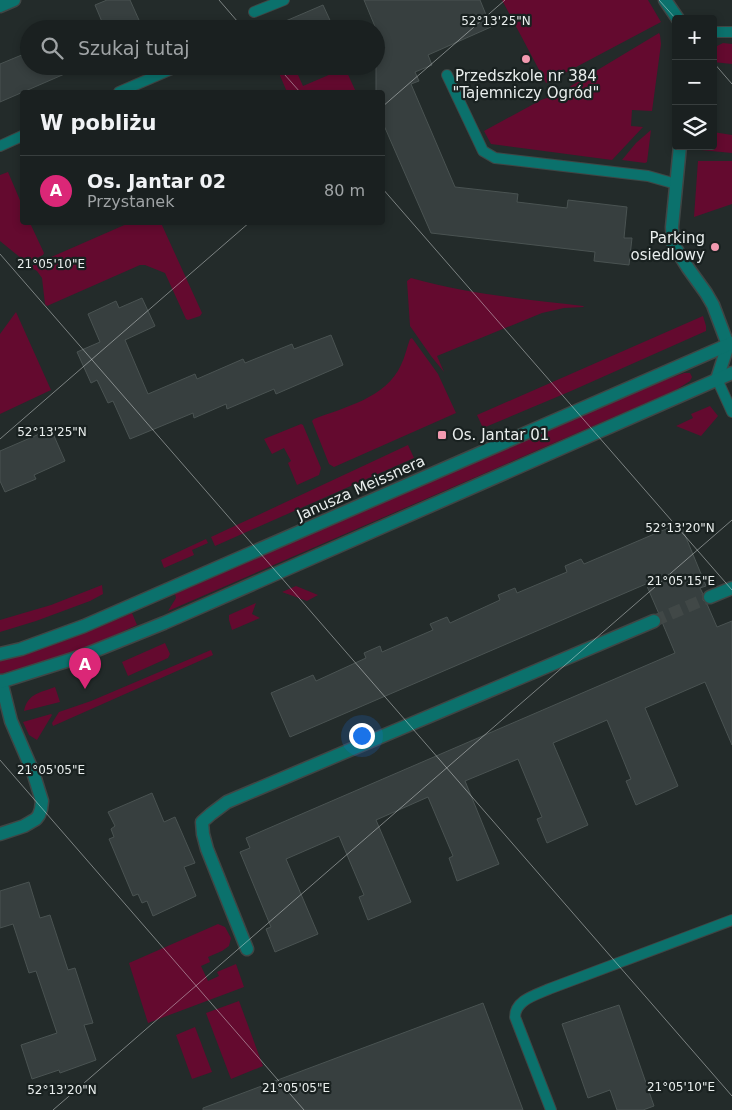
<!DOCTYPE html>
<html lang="pl">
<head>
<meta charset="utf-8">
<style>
  :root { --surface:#1a2020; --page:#272d2d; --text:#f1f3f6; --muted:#9fa3a5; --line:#383e3e; --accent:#db2777 }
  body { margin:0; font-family:"DejaVu Sans",sans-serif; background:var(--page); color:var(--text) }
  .controls { position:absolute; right:15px; top:15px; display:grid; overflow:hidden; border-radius:5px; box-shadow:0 2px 8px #0003 }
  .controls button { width:45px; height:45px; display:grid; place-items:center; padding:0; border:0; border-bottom:1px solid var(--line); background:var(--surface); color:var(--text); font:25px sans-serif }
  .you { position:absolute; left:361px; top:735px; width:18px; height:18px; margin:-12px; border:4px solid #fff; border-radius:50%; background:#1a73e8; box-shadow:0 0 0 8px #1a73e833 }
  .badge { display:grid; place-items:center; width:32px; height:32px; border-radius:50%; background:var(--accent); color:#fff; font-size:16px; font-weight:700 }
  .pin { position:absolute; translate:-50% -41px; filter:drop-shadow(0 1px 2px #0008) }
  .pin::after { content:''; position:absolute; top:26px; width:18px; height:15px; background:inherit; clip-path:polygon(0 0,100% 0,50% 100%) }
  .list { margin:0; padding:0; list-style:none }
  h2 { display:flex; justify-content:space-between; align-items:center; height:65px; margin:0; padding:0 20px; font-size:21px }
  h2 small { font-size:16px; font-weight:400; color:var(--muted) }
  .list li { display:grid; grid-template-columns:32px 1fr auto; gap:15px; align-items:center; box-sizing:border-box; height:70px; padding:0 20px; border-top:1px solid var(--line) }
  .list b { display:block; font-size:19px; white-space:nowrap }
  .list p { margin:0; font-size:16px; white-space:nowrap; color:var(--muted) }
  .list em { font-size:16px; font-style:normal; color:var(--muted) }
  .icon { flex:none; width:28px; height:28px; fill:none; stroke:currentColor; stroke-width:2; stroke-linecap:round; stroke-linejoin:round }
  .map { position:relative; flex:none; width:732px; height:1110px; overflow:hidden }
  .search { position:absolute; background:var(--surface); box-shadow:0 2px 8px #0003; left:20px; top:20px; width:365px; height:55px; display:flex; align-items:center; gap:12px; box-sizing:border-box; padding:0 18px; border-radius:28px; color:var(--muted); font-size:19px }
  .panel { position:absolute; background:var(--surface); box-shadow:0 2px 8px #0003; left:20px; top:90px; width:365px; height:135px; border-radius:5px }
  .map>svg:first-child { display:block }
  .green { fill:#640a2f }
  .building { fill:#373f3f; stroke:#4a5352 }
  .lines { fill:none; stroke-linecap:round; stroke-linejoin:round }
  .minor-tunnel { stroke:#414847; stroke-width:12; stroke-dasharray:12 6; stroke-linecap:butt }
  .service-casing { stroke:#3f4645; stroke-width:12 }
  .pedestrian-casing { stroke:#3f4645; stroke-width:15 }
  .minor-casing { stroke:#3f4645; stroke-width:15 }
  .tertiary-casing { stroke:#3f4645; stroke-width:15 }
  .service { stroke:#0b716c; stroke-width:10 }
  .pedestrian { stroke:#0b716c; stroke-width:12 }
  .minor { stroke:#0b716c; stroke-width:12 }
  .tertiary { stroke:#0b716c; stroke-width:12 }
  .ticks { fill:none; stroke:#e9eeed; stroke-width:1; stroke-opacity:0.45 }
  .poi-dot { fill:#f29ab0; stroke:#192120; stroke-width:2 }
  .labels { text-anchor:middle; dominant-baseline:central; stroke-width:4.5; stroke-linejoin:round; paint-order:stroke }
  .poi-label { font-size:15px; fill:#e9eeed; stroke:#192120 }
  .street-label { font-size:15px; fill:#e9eeed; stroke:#192120 }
  .ticks-label { font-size:12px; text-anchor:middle; fill:#e9eeed; stroke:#192120; stroke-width:4.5; stroke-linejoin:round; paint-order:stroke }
</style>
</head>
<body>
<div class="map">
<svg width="732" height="1110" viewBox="0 0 732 1110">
  <rect width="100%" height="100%" fill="#232b2a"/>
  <!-- green -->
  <g class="green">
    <polygon points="502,0 648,0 661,22 546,83"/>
    <polygon points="659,33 660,35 661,44 652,111 632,110 631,126 643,127 612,160 491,144 484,131 541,100 556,95"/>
    <polygon points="723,43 732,44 732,64 713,62 713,48"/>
    <polygon points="276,66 294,66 303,86 345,68 356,92 287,92"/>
    <polygon points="651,130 647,162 645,163 622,160 636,143"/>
    <polygon points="713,132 732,135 732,153 701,150 701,146 713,146"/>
    <polygon points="698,161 732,161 732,204 694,217"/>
    <polygon points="8,172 22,205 22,222 30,223 44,253 43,255 27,263 0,241 0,175"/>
    <polygon points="129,223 161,223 202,313 200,316 188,320 186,319 165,273 145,265 140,265 47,306 45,304 42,278 37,271 32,268 33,265"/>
    <path d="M411,278C467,294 526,299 583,306L584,307L564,308L542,313L437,356L444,372L431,356L410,326L407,281Z"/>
    <polygon points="16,312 51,390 0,414 0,334"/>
    <polygon points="703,316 706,326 706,331 571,391 483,428 477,415"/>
    <path d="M412,338L438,374L456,413L334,467L329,464L312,421L314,419C345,407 386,398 401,365C405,357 407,347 410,339Z"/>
    <polygon points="684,373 690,373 692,377 690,381 676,390 168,611 176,598 175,594 551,429 662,381"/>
    <polygon points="710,406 718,416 701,436 676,426 693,418 691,414"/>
    <polygon points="301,424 303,425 321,468 319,475 297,485 288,463 291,461 284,448 272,454 264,439"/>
    <polygon points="408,445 414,458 215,546 211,537"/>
    <polygon points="206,539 208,543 192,550 194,555 164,568 161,560"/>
    <polygon points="102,585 103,594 90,601 36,621 0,632 0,620 51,605"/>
    <polygon points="296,586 318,595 307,601 282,592"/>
    <polygon points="256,603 252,614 260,618 232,630 229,620 229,615"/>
    <path d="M132,613L137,625C109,638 79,651 49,660C33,665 16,669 0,674V661C46,649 89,632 132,613Z"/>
    <polygon points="165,643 170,654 168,658 128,676 122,662"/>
    <polygon points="211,650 213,655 53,726 52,723 59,712 91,701"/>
    <path d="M55,687L60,702L24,711C28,693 40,693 55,687Z"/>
    <polygon points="51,714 52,715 37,740 29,735 23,722"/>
    <polygon points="218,924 225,927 231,938 229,946 222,951 208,957 210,962 201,966 208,981 219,976 217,972 236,964 244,987 148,1023 129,963"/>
    <polygon points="239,1001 263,1066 231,1079 206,1013"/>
    <polygon points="195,1027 212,1072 192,1079 176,1035"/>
  </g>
  <!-- building -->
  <g class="building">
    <polygon points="107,0 130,0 143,29 105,29 95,5"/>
    <polygon points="364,0 480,0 491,27 428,55 432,65 415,72 419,81 411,84 455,187 518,194 517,202 567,208 568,200 627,207 624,238 632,238 629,265 594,261 595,252 431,233 382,121 382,92 376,92 376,29"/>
    <polygon points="323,5 334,29 267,29"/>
    <polygon points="29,52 29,66 83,66 0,102 0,64"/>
    <polygon points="142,298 155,326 125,340 148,394 195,374 197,379 243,359 245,363 292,344 294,349 331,335 343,365 276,394 274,389 227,409 226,404 194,418 193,413 130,439 113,401 108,403 97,380 91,383 77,352 100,342 88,314 116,301 119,308"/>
    <polygon points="51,429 65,461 34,475 36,479 5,492 0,481 0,451"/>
    <polygon points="680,523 706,586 700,588 703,594 703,600 707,604 717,627 732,621 732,745 705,682 645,708 678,786 636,805 626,781 631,779 607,720 553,743 588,825 547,843 537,819 542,817 518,759 465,781 499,864 457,881 449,858 453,856 428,797 376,820 411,902 368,920 359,897 364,895 339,836 286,859 318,934 275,952 266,929 271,927 240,852 250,848 246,838 675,653 662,622 662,618 659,614 646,584 290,737 271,693 313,675 316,681 366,658 364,653 380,646 382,652 433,630 430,624 447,617 450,623 500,600 498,595 515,588 517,593 567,572 565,566 581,559 584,564"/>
    <polygon points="152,793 164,822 175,817 195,863 184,867 196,896 153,916 147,901 142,903 138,894 133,896 109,839 114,837 111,829 115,826 108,812"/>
    <polygon points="29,882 40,918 50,915 68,970 75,968 93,1023 84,1025 96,1060 60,1073 59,1070 32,1079 21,1045 57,1033 36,971 29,973 13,924 0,928 0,891"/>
    <polygon points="483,1003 523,1110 203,1110 203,1108"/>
    <polygon points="619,1005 654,1106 643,1110 617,1110 610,1090 588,1098 562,1024"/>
  </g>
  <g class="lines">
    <!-- minor-tunnel -->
    <polyline class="minor-tunnel" points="654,621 710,597"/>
    <!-- service casing -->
    <g class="service-casing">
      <g id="service">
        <polyline points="254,12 284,0"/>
        <polyline points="713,32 732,32"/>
        <polyline points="447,75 483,151 495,158 648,176 676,184"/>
        <polyline points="119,92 179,66"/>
        <polyline points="0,146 22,136"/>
        <polyline points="717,379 732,412"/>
        <path d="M551,1110L515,1017C515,1000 536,995 549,989L732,920"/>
      </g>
    </g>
    <!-- pedestrian casing -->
    <g class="pedestrian-casing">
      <polyline id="pedestrian" points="0,6 14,0"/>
    </g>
    <!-- minor casing -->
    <g class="minor-casing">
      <g id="minor">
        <polyline points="665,0 678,19"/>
        <polyline points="680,146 672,227 673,244 688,268 706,293 713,305 728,345"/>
        <polyline points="710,597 732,588"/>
        <polyline points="0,834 24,826 36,819 39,815 41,809 42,801 33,772 11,721 1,681"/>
        <polyline points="247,949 207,849 203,834 202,822 211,814 227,802 654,621"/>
      </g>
    </g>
    <!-- tertiary casing -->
    <g class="tertiary-casing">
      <g id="tertiary">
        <polyline points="717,379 728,345"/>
        <polyline points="0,654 21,649 84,626 732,343"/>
        <polyline points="0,682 82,656 164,623 732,373"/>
      </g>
    </g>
    <!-- service -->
    <use href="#service" class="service"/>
    <!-- pedestrian -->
    <use href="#pedestrian" class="pedestrian"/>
    <!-- minor -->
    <use href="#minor" class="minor"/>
    <!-- tertiary -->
    <use href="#tertiary" class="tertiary"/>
  </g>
  <!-- ticks -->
  <path class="ticks" d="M219,0L244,29M659,0L676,19M713,62L732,84M277,66L300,92M382,107L505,0M382,188L732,590M0,254L732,1096M0,439L250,222M0,760L304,1110M53,1110L732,520"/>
  <!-- markers -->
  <g class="poi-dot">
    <circle cx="526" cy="59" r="5"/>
    <circle cx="715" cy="247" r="5"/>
    <rect x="437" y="430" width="10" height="10" rx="2.5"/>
  </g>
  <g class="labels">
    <!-- poi labels -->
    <g class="poi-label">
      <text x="526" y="76">Przedszkole nr 384<tspan x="526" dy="17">"Tajemniczy Ogród"</tspan></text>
      <text x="705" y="238" text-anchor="end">Parking<tspan x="705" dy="17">osiedlowy</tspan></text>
      <text x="452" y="435" text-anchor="start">Os. Jantar 01</text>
    </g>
    <!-- street labels -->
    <g class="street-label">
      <text transform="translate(361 488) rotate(-24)">Janusza Meissnera</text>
    </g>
  </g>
  <g class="ticks-label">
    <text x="496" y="25">52°13'25"N</text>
    <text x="51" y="268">21°05'10"E</text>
    <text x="52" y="436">52°13'25"N</text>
    <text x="680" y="532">52°13'20"N</text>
    <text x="681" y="585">21°05'15"E</text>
    <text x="51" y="774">21°05'05"E</text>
    <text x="681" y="1091">21°05'10"E</text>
    <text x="296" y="1092">21°05'05"E</text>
    <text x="62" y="1094">52°13'20"N</text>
  </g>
</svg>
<div class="controls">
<button>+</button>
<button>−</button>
<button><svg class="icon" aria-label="layers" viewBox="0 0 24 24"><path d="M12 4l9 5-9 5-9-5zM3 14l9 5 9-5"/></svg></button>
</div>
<div class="you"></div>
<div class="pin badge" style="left:85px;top:689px">A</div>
<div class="search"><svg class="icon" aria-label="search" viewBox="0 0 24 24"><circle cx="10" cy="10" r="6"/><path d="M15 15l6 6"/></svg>Szukaj tutaj</div>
<section class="panel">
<h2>W pobliżu<small></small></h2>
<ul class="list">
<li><span class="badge">A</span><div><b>Os. Jantar 02</b><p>Przystanek</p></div><em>80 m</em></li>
</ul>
</section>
</div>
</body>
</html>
